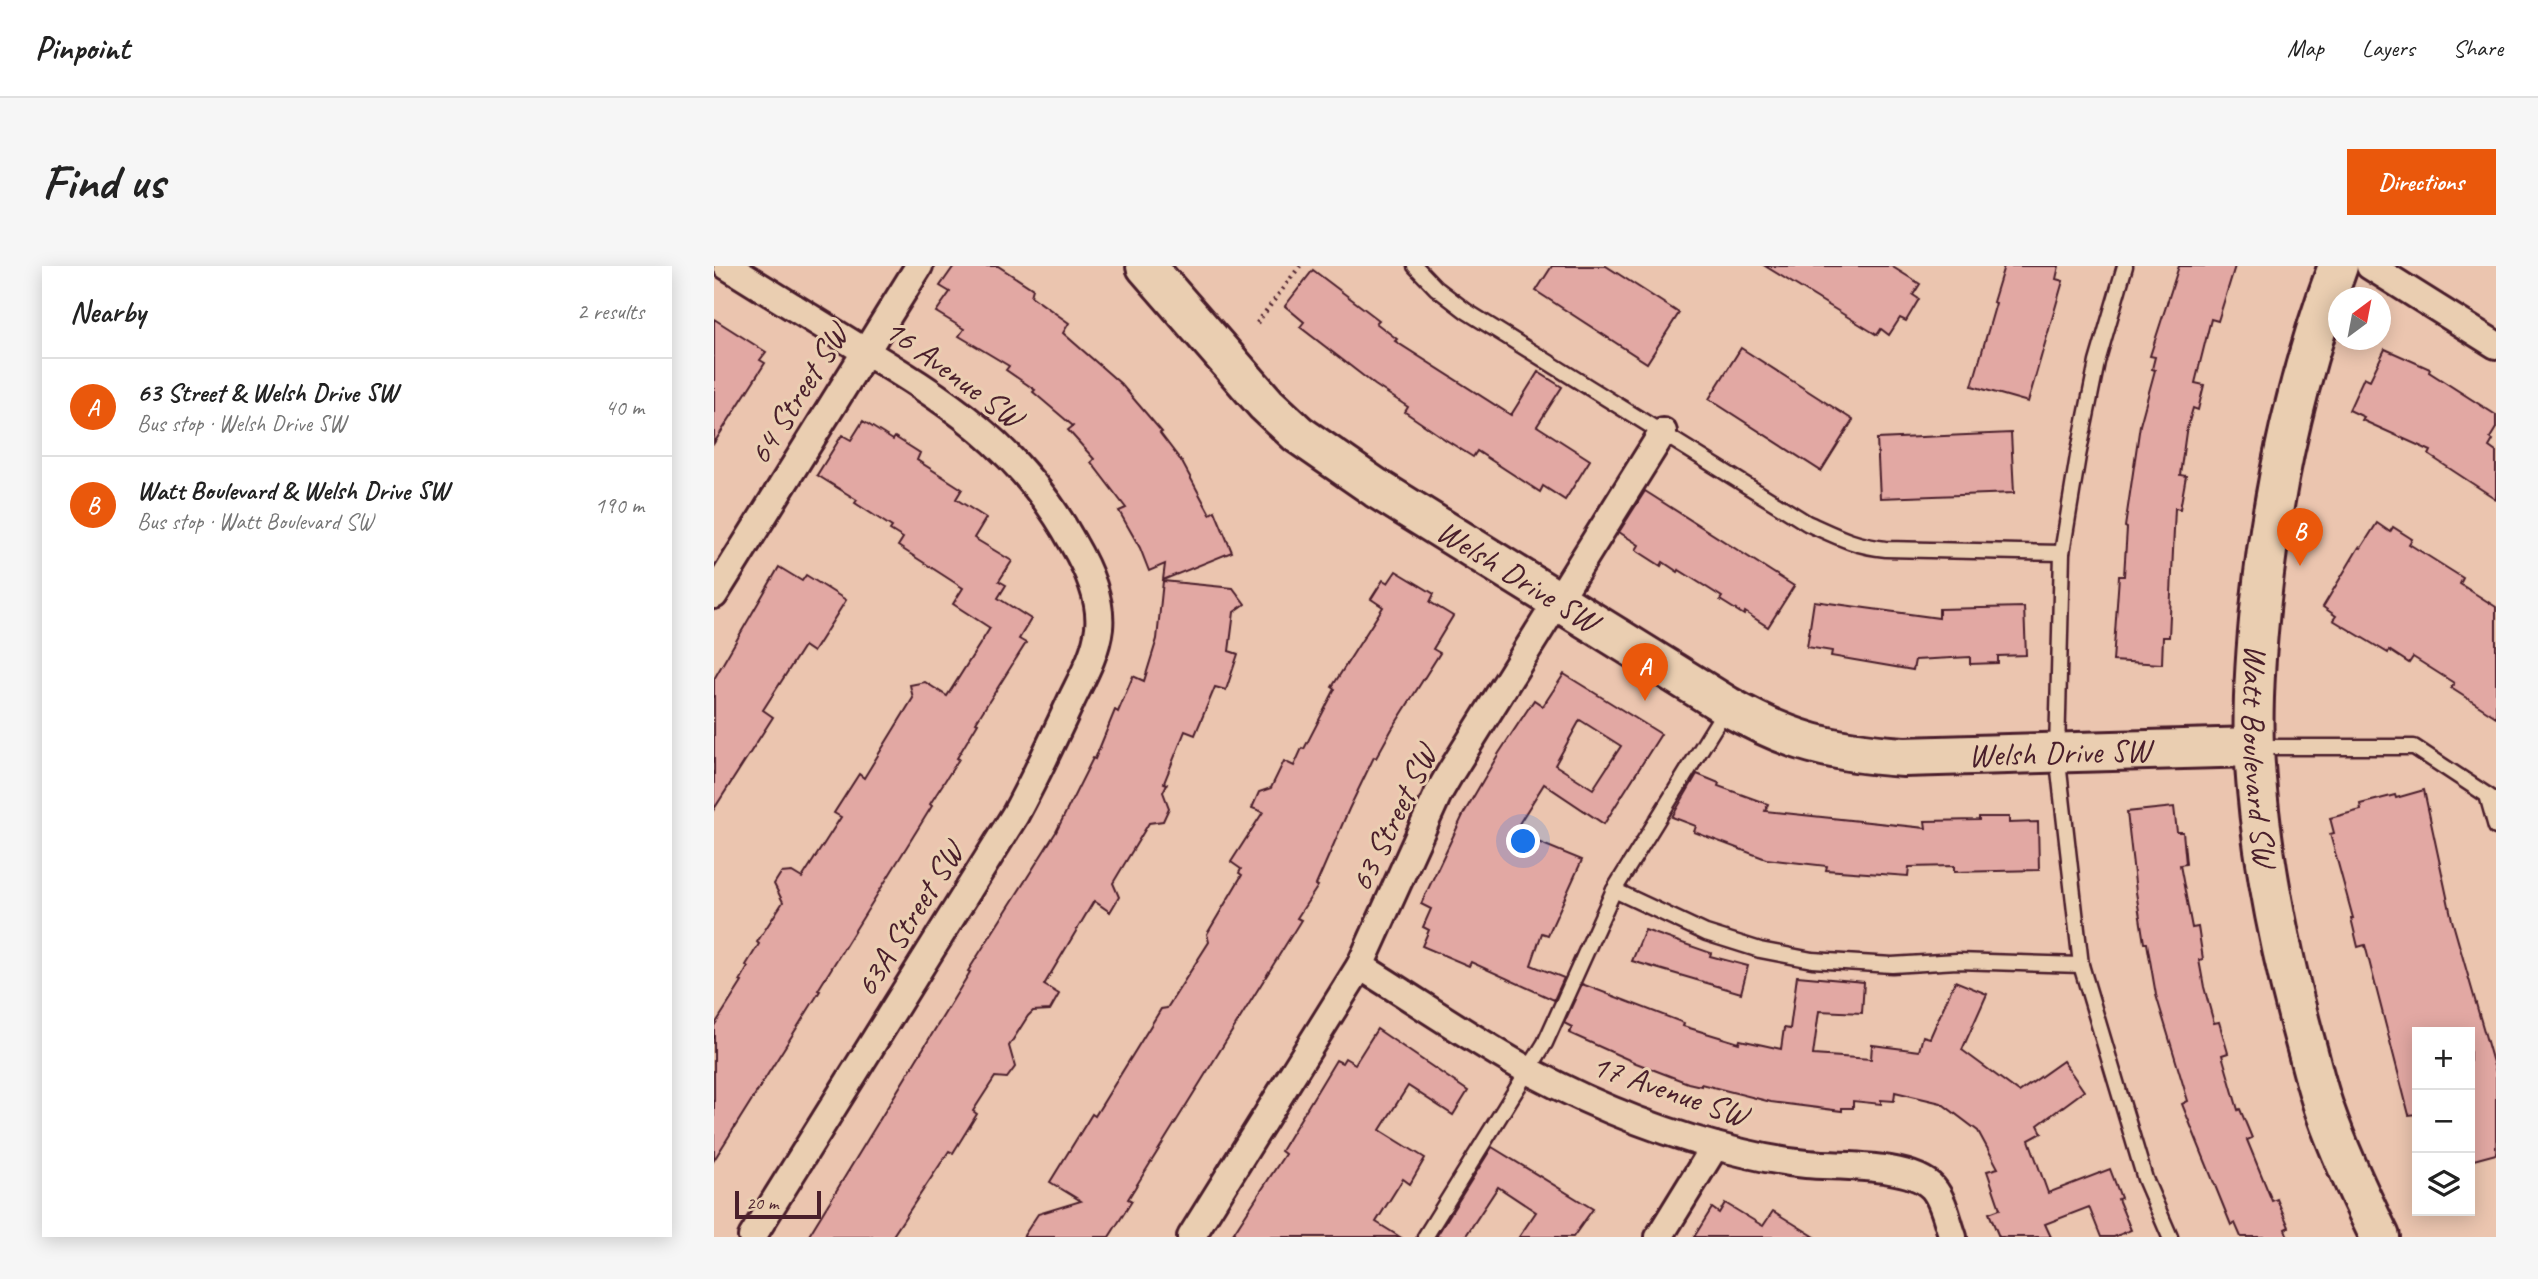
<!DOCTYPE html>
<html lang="en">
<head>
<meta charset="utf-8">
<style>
  :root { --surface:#fff; --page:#f6f6f6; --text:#222; --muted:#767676; --line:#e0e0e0; --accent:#ea580c }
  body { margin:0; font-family:Caveat,sans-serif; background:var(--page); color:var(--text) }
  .controls { position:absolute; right:21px; bottom:21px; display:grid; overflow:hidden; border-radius:0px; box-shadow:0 4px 18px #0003 }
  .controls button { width:63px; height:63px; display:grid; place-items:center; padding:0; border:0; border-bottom:2px solid var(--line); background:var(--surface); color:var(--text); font:35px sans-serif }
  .compass { position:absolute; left:1614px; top:21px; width:63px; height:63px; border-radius:50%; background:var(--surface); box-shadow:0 4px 18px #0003; rotate:32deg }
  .scale { position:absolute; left:21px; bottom:18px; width:86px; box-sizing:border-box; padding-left:7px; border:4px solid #4a1f2b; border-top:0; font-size:19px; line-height:24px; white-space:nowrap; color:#4a1f2b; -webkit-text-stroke:5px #eaceb1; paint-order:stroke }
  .you { position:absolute; left:810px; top:576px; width:24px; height:24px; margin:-18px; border:5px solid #fff; border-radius:50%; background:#1a73e8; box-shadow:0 0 0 10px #1a73e833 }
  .badge { display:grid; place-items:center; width:46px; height:46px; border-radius:50%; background:var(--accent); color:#fff; font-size:23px; font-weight:700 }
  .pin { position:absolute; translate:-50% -58px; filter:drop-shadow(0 2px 4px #0008) }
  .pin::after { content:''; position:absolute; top:37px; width:24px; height:21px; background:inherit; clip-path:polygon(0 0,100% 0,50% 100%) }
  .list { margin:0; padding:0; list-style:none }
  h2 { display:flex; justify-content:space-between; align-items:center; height:91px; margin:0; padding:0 28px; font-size:30px }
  h2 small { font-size:23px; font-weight:400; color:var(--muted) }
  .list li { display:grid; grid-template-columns:46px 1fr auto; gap:21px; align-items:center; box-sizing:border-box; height:98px; padding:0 28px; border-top:2px solid var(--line) }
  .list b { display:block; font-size:26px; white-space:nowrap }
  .list p { margin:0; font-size:23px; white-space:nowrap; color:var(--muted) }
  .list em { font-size:23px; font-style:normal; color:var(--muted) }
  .icon { flex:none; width:38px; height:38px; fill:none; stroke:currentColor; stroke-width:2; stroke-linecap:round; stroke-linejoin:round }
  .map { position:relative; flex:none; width:1782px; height:971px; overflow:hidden; border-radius:0px }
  header { display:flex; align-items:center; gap:42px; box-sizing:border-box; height:98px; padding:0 35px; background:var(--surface); border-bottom:2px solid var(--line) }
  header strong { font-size:33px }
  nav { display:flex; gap:38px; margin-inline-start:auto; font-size:24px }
  .intro { display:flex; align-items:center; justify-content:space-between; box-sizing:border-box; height:168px; padding:0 42px }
  h1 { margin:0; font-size:49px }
  .button { padding:18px 32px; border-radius:0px; background:var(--accent); color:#fff; font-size:24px; font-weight:700 }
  main { display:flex; gap:42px; padding:0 42px }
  aside { flex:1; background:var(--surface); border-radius:0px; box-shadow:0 4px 18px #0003 }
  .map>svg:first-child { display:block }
  .building { fill:#e2a8a3; stroke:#4a1f2b; stroke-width:2; fill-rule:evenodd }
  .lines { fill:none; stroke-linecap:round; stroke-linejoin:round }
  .lane-casing { stroke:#4a1f2b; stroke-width:19 }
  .street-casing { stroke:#4a1f2b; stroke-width:32 }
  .secondary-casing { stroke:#4a1f2b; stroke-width:44 }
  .path { stroke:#4a1f2b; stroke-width:4.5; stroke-dasharray:2 5; stroke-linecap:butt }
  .lane { stroke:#eaceb1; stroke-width:14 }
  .street { stroke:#eaceb1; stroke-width:26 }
  .secondary { stroke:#eaceb1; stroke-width:38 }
  .labels { text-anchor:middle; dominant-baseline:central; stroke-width:6; stroke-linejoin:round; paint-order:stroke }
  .street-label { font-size:33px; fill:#4a1f2b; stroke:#eaceb1 }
</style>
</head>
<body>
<header>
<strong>Pinpoint</strong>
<nav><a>Map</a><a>Layers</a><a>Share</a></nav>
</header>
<div class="intro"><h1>Find us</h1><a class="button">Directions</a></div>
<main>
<aside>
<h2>Nearby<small>2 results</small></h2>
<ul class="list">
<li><span class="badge">A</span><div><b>63 Street &amp; Welsh Drive SW</b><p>Bus stop · Welsh Drive SW</p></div><em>40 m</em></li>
<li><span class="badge">B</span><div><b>Watt Boulevard &amp; Welsh Drive SW</b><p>Bus stop · Watt Boulevard SW</p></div><em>190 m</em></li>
</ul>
</aside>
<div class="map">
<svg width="1782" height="971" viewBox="0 0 1782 971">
  <rect width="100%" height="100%" fill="#ebc5af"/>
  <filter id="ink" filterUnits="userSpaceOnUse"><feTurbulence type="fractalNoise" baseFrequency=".0143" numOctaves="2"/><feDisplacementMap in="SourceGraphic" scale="14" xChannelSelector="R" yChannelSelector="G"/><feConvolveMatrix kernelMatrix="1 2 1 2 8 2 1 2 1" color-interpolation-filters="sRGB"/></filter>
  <g filter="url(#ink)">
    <!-- building -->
    <g class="building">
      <polygon points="240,0 284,0 319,23 317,30 355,57 349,67 407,118 448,166 446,167 468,196 496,248 501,245 518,286 449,314 451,298 435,305 426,282 405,245 412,242 377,196 380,193 354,164 359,160 319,126 321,124 292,104 295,100 245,70 250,63 222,46 236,26 226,20"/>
      <polygon points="838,0 892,0 965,47 933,97 822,25"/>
      <polygon points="1051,0 1177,0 1206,18 1199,29 1205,33 1192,55 1186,52 1175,69 1167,63 1163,69"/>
      <polygon points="1290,0 1345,0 1342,13 1349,15 1314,136 1258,120 1282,37 1279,36"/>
      <polygon points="1465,0 1521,0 1504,55 1497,53 1481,117 1490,119 1484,144 1479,142 1472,166 1466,209 1472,210 1466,243 1461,242 1455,371 1449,371 1448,398 1399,395 1405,310 1410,310 1413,262 1411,261 1426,159 1441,104 1438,103 1441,91 1436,90"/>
      <polygon points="599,4 665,54 662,57 683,73 681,75 797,149 824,106 848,121 823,160 876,194 851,234 829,220 826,226 763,185 759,191 732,174 691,146 694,141 661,119 586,61 590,56 571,40"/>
      <polygon points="0,53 52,86 46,94 51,97 0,177"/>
      <polygon points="1027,82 1139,154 1107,205 995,133"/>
      <polygon points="1671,83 1716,103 1715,106 1782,149 1782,162 1776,172 1779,174 1775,181 1782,186 1782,233 1715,189 1717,185 1648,154 1650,151 1635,144 1650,111 1656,114"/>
      <polygon points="149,155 179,174 181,171 206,187 203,194 248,223 242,233 272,252 260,272 298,295 285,315 292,319 284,332 317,353 305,373 312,377 262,456 264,457 243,492 245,493 216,538 218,540 104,724 106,725 0,894 0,760 28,716 26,715 34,701 32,699 45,678 43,676 69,636 60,618 67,607 78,606 88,612 127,551 120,547 145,508 150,512 199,432 196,419 211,416 233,430 276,362 239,338 249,322 184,280 189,272 176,264 178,261 141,237 143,234 103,209 128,169 137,174"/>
      <polygon points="1297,167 1300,227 1166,232 1163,173"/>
      <polygon points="931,225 1080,320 1054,361 1031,346 1030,349 1006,334 1008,331 965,304 964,306 949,296 947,300 922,284 925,279 905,266"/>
      <polygon points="1663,257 1676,266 1679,261 1698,273 1695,278 1749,312 1746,318 1782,341 1782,451 1737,422 1740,417 1699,391 1695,397 1675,384 1674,387 1619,354 1622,350 1609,341 1645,281 1647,282"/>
      <polygon points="65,301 88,315 92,309 132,334 99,386 90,380 49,444 59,451 0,543 0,413"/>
      <polygon points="682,305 720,328 716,336 739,350 719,383 726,387 678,463 662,492 660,491 635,543 602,619 604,620 583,652 587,654 414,933 418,935 395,971 309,971 324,948 367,935 336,916 378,848 381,850 447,743 453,742 495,676 493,668 528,609 525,607 527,603 517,596 549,546 538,542 545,526 557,522 570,495 580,500 588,482 590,483 621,423 618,421 669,341 657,333 669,314 674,317"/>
      <polygon points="449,315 519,322 531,338 520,346 515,385 524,388 512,424 501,421 481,469 471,465 450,517 453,518 449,526 455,542 449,555 435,557 399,617 405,631 396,646 380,635 330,719 345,728 336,744 319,745 314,750 295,780 301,801 293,812 281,811 259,845 263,848 239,887 235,885 178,971 94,971 256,706 254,705 342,566 379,492 381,493 401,444 404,446 419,410 430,415 443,373"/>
      <polygon points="1100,335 1225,352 1225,343 1310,341 1312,389 1284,390 1284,397 1256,398 1256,391 1201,394 1199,404 1117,390 1118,385 1093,381"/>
      <path d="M850,408L947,468L890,558L830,518L803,561L821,570L819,574L868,594L834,669L828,667L817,699L850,712L840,734L757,696L755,700L708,680L715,664L709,661L717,643L707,638L750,547L785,487L820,434L829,440ZM866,454L907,480L879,523L841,499Z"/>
      <polygon points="983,508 1005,517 1004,520 1054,538 1051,545 1212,562 1211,555 1265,554 1265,551 1295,551 1295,557 1324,556 1325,604 1240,606 1240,600 1195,601 1194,610 1112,604 1113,600 1052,593 980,566 982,560 958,551"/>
      <polygon points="1710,524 1738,654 1782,807 1782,888 1756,895 1756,766 1703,766 1703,848 1695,849 1651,679 1644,681 1637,652 1639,652 1616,568 1620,567 1616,552 1647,544 1646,538 1681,529 1682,532"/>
      <polygon points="1460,541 1463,566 1469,566 1472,598 1466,599 1478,662 1484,661 1489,693 1485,694 1490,721 1500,757 1505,756 1514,787 1508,789 1524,844 1526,843 1538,872 1533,874 1558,935 1563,933 1575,961 1571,963 1574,971 1527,971 1521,957 1517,959 1468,838 1474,835 1442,729 1433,677 1430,677 1422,626 1413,546"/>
      <polygon points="931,664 997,687 996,690 1034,700 1027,727 918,695"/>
      <polygon points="1083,710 1150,716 1148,747 1105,745 1099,789 1157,793 1158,779 1205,785 1209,770 1216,772 1241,715 1273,728 1248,784 1305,826 1349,795 1370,825 1324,859 1328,867 1315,874 1334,927 1396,903 1407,932 1404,933 1417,964 1400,971 1387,971 1375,941 1331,958 1337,971 1285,971 1275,947 1286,943 1273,905 1284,902 1264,865 1227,837 1181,826 1180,835 1167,834 1167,838 1139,835 1139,842 1128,842 1128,845 1057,836 987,818 987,820 974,817 922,797 855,767 858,761 850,757 868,718 970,757 969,760 1025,777 1026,774 1067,783 1070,762 1076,763"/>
      <polygon points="663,763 754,825 739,849 694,820 666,864 711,892 696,918 689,913 662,956 686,971 517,971 571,888 567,885 622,794 628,797 631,792 641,798"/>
      <polygon points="778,881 879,943 859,971 805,971 822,946 784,921 751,971 722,971"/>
      <polygon points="1011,937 1049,960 1059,945 1101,971 980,971 998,942 1005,947"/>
    </g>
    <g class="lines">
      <!-- lane casing -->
      <g class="lane-casing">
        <g id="lane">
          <path d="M701,0L722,22L752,45L1093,257C1122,270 1140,280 1172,283L1348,287"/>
          <polyline points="1411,0 1383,96 1364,190 1348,287 1343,487 1367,699 1431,913 1456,971"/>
          <polyline points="1542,481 1700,481 1782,535"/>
          <polyline points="1773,529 1782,561"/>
          <polyline points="900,624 992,667 1046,684 1098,694 1178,699 1243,695 1367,699"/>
          <polyline points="711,971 831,777 900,624 1013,441"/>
        </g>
      </g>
      <!-- street casing -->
      <g class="street-casing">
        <g id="street">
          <path d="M13,0C55,26 97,52 139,78C231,133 306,180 359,277C373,301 388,333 385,362C382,388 368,412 357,435C339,474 321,512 301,549L38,971"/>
          <polyline points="1656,0 1782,79"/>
          <polyline points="0,329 205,0"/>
          <path d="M646,700C703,735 759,774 817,806C885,842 955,870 1029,887C1049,892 1071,896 1092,898C1124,901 1197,897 1219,922C1230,935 1233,955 1239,971"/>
          <polyline points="477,971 646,700 724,528 735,509 949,166"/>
          <polyline points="945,971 1001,880"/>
        </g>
      </g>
      <!-- secondary casing -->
      <g class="secondary-casing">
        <g id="secondary">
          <path id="s1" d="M432,0L552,138L584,168L662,222L1013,440C1077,476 1117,486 1190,491L1540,481"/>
          <path id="s2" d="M1624,0C1584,108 1559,219 1547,334C1542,383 1538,433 1540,482C1545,583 1565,682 1592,779C1598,801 1603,823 1611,845C1626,888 1646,930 1666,971"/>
        </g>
      </g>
      <!-- path -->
      <polyline class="path" points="543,57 586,0"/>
      <!-- lane -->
      <use href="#lane" class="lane"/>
      <!-- street -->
      <use href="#street" class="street"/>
      <!-- secondary -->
      <use href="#secondary" class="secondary"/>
    </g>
  </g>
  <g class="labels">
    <!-- street labels -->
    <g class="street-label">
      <text transform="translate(240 107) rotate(36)">16 Avenue SW</text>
      <text transform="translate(84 128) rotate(-58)">64 Street SW</text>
      <text stroke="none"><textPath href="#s1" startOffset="488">Welsh Drive SW</textPath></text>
      <text stroke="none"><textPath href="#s1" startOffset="1076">Welsh Drive SW</textPath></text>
      <text stroke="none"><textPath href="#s2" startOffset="500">Watt Boulevard SW</textPath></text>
      <text transform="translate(679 552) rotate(-64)">63 Street SW</text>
      <text transform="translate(195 653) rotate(-58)">63A Street SW</text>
      <text transform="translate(956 824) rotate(19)">17 Avenue SW</text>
    </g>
  </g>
</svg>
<div class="controls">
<button>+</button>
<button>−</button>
<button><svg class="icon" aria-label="layers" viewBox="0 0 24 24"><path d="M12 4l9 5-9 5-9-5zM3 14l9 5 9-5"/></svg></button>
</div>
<svg class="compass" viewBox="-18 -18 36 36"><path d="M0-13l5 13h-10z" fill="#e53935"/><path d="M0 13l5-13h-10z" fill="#767676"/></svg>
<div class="scale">20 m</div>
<div class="you"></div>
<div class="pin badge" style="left:931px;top:435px">A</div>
<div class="pin badge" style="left:1586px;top:300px">B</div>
</div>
</main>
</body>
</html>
